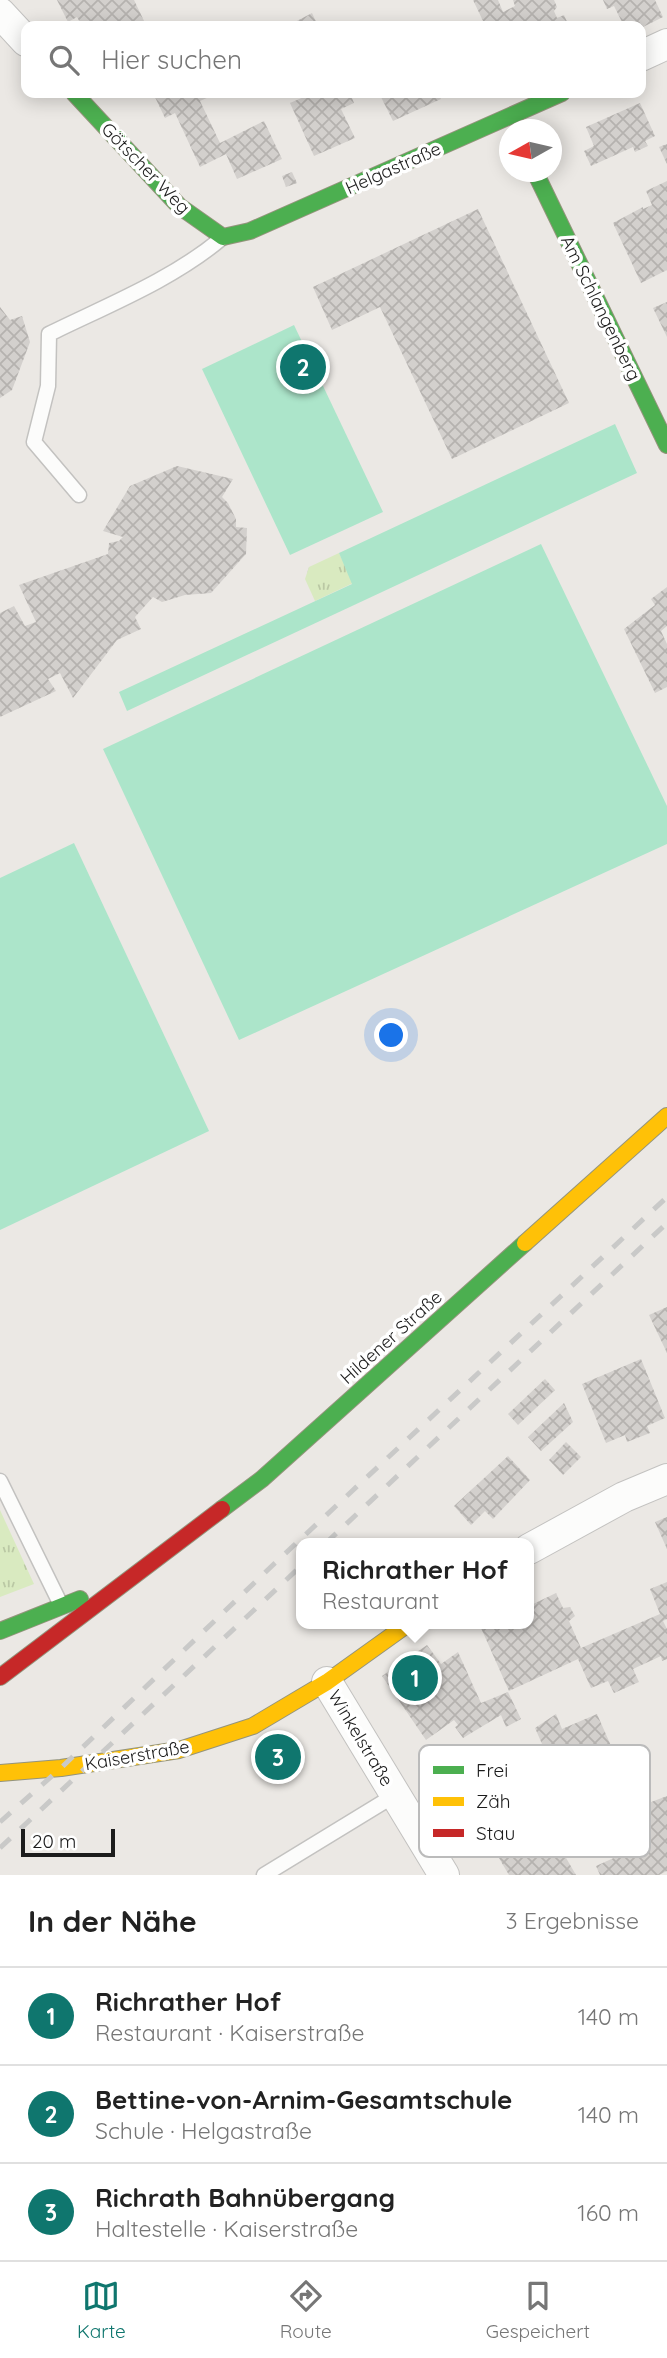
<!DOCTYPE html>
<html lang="de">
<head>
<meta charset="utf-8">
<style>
  :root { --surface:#fff; --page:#f6f6f6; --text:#222; --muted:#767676; --line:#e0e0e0; --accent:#0f766e }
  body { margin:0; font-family:Quicksand,sans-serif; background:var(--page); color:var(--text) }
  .compass { position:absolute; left:499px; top:119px; width:63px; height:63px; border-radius:50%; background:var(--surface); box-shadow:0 4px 18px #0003; rotate:262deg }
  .scale { position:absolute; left:21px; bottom:18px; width:94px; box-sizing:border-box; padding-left:7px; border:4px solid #1c1c1c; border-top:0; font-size:19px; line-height:24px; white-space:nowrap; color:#1c1c1c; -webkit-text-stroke:5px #fff; paint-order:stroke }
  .you { position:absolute; left:392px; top:1036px; width:24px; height:24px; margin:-18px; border:5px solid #fff; border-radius:50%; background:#1a73e8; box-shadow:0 0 0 10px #1a73e833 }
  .badge { display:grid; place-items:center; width:46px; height:46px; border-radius:50%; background:var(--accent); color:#fff; font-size:23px; font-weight:700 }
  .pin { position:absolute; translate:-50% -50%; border:4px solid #fff; box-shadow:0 2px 7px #0006 }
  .popup { position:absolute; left:296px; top:1538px; width:238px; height:91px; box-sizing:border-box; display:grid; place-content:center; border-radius:14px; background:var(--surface); filter:drop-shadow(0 2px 5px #0005); font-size:23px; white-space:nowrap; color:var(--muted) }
  .popup b { font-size:26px; color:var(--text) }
  .popup::after { content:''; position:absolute; left:50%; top:100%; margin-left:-14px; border:14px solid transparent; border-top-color:var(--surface) }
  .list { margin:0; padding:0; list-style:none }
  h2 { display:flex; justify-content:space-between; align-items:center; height:91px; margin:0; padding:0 28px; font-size:30px }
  h2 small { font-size:23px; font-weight:400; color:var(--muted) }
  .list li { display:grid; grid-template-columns:46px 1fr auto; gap:21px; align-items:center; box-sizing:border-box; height:98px; padding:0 28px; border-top:2px solid var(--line) }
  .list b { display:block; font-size:26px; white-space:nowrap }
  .list p { margin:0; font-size:23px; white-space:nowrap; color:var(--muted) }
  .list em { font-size:23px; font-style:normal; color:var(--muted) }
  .icon { flex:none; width:38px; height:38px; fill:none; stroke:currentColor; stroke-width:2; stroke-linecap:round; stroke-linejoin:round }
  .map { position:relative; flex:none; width:667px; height:1875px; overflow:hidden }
  .search { position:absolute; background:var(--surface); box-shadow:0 4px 18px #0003; left:21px; right:21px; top:21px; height:77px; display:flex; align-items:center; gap:18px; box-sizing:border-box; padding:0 24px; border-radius:14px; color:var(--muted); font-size:26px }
  .sheet { height:385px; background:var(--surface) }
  nav { display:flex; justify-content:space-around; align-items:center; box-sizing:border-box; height:98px; border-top:2px solid var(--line); background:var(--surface); font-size:19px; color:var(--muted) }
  nav a { display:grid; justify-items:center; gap:4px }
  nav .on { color:var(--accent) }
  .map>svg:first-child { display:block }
  .grass { fill:url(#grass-tufts) }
  .pitch { fill:#ace5ca }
  .building { fill:url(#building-cross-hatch) }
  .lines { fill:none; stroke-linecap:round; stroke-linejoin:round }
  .lane-casing { stroke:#c3c2c0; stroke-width:17 }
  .street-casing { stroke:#c3c2c0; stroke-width:32 }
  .fast-casing { stroke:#94947c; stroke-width:18 }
  .slow-casing { stroke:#94947c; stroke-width:18 }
  .jam-casing { stroke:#94947c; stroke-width:18 }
  .lane { stroke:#fcfcfb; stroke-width:14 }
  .street { stroke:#fcfcfb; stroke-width:30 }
  .fast { stroke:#4caf50; stroke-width:16 }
  .slow { stroke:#ffc107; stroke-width:16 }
  .jam { stroke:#c62828; stroke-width:16 }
  .rail { stroke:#c9c9c8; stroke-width:5; stroke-dasharray:14 14; stroke-linecap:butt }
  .labels { text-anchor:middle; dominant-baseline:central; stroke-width:7; stroke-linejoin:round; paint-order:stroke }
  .street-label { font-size:18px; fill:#1c1c1c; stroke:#fff }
  .key { fill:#fff; stroke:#bbb; stroke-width:2 }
  .key-label { font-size:19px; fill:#1c1c1c }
</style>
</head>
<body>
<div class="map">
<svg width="667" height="1875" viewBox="0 0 667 1875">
  <defs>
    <pattern id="grass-tufts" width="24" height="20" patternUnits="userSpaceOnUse" patternTransform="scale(1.75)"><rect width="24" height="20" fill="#d9eac0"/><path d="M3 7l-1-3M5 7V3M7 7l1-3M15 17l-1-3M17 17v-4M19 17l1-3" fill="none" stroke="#bac8a4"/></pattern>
    <pattern id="building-cross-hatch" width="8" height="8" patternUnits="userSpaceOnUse" patternTransform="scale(1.75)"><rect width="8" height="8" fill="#d3d0cd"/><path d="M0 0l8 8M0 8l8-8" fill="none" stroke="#b5b2af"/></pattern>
  </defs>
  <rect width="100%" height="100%" fill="#ebe8e4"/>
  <!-- grass -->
  <g class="grass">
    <polygon points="339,553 353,583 315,601 305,579 309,567"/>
    <polygon points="0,1510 34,1584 0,1597"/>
  </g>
  <!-- pitch -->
  <g class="pitch">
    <polygon points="294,325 383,512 290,555 202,369"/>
    <polygon points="615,424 637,473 127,711 119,692 352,584 339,553"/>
    <polygon points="541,544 667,806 667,844 239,1040 103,749"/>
    <polygon points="74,843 209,1131 0,1230 0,878"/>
  </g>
  <!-- building -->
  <g class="building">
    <polygon points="57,0 134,0 145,23 151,21 153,26 82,26 77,17 68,22"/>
    <polygon points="473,0 498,0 503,12 515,6 513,0 554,0 557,7 554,11 557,18 564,15 569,26 478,26 484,23"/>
    <polygon points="603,0 655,0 663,17 641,28 624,26 614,6 607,9"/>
    <polygon points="312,13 318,26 297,26 295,22"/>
    <polygon points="153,93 207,93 209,97 200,101 220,143 264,121 282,159 237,179 226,154 200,167 175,113 165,118"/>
    <polygon points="313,93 350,93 354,103 341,109 355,138 314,156 290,103"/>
    <polygon points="379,93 438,93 441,99 393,121"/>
    <polygon points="640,103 655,136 645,141 648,146 635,152 633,147 591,166 584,151 594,146 586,127"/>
    <polygon points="667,144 667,164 659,147"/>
    <polygon points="292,172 297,183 286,187 282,176"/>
    <polygon points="667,181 667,270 641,283 613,223 643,207 643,209 652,205 646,191"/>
    <polygon points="478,209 569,403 452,459 380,307 332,330 313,287"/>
    <polygon points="667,302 667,337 653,308"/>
    <polygon points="0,307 10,320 22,316 30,342 12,390 0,398"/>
    <polygon points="177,466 233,479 222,497 228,503 236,519 236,527 247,528 246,554 211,593 185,595 162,602 153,597 135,617 141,629 117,640 73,698 60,673 48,679 56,691 0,717 0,613 14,606 25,626 36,622 19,585 108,554 109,543 119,541 123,537 103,531 130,486"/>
    <polygon points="667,587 667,626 661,631 667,644 667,687 655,693 624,629 655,605 651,599"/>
    <polygon points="667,1307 667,1353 649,1315"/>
    <polygon points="641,1359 665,1418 647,1426 650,1433 627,1442 625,1435 606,1443 582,1384"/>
    <polygon points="545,1379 555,1390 518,1425 508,1414"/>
    <polygon points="564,1403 573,1422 541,1451 528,1437"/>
    <polygon points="566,1442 581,1457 563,1475 549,1460"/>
    <polygon points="508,1456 530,1480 493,1519 485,1511 471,1525 454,1506"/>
    <polygon points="667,1517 667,1549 655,1522"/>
    <polygon points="667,1582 667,1619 663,1621 667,1629 667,1659 662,1661 661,1656 633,1669 639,1682 614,1693 608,1681 591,1688 578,1659 509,1691 481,1628 490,1624 529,1624 529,1606 556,1593 563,1608 570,1607 575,1616 569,1621 581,1648 660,1614 650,1589"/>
    <polygon points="427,1645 441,1664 458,1652 481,1703 508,1692 521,1719 506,1727 501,1715 463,1738 455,1727 458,1725 454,1720 426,1740 382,1676"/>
    <polygon points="556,1714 562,1729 597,1714 638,1807 667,1796 667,1871 659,1875 600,1875 596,1866 618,1856 598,1809 575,1819 535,1728"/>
    <polygon points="501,1748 537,1808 576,1875 509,1875 487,1838 451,1777"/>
  </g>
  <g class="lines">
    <!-- lane casing -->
    <g class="lane-casing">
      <g id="lane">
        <path d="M79,495L34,442L48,386L49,334C108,305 172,280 222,238"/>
        <polyline points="0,1481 61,1605"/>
        <polyline points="264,1875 395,1795"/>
      </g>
    </g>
    <!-- street casing -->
    <g class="street-casing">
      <g id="street">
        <polyline points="0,13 26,41"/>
        <polyline points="641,56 667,44"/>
        <polyline points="529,1549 624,1497 667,1479"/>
        <polyline points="327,1682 444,1875"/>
      </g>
    </g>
    <!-- fast casing -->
    <g class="fast-casing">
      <g id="fast">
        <polyline points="74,93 179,206 223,237 250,231 562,93"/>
        <polyline points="535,172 667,445"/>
        <polyline points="222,1509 262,1479 525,1243"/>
        <polyline points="0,1631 80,1599"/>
      </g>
    </g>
    <!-- slow casing -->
    <g class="slow-casing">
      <g id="slow">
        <polyline points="525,1243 667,1116"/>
        <polyline points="0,1773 61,1768 179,1750 253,1726 327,1682 408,1624"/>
      </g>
    </g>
    <!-- jam casing -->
    <g class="jam-casing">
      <polyline id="jam" points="0,1677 222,1509"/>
    </g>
    <!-- lane -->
    <use href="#lane" class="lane"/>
    <!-- street -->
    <use href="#street" class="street"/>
    <!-- fast -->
    <use href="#fast" class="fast"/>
    <!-- slow -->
    <use href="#slow" class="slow"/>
    <!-- jam -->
    <use href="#jam" class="jam"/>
    <!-- rail -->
    <g class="rail">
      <polyline points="326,1543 667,1223"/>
      <polyline points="0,1822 61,1768 275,1563 667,1197"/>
      <polyline points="0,1848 301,1566"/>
    </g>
  </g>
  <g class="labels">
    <!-- street labels -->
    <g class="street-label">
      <text transform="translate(146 168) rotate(46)">Götscher Weg</text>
      <text transform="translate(393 168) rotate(-24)">Helgastraße</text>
      <text transform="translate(601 308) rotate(64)">Am Schlangenberg</text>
      <text transform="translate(391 1337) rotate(-42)">Hildener Straße</text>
      <text transform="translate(361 1738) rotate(59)">Winkelstraße</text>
      <text transform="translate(137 1755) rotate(-10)">Kaiserstraße</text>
    </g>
  </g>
  <!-- legend -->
  <rect x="419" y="1745" width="231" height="112" rx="10" class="key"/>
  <rect x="433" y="1766" width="31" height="8" fill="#4caf50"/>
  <rect x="433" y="1797" width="31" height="9" fill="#ffc107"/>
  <rect x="433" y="1829" width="31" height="8" fill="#c62828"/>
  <g class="key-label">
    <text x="476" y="1777">Frei</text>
    <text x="476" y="1808">Zäh</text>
    <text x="476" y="1840">Stau</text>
  </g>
</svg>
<svg class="compass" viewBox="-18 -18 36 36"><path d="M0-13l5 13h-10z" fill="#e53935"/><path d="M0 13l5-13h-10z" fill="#767676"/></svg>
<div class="scale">20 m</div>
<div class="you"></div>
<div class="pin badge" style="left:415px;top:1678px">1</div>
<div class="popup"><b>Richrather Hof</b>Restaurant</div>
<div class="pin badge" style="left:303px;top:367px">2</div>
<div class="pin badge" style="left:278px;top:1757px">3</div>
<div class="search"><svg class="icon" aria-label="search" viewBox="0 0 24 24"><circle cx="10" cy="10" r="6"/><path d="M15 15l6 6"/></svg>Hier suchen</div>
</div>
<section class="sheet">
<h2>In der Nähe<small>3 Ergebnisse</small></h2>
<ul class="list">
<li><span class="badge">1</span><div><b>Richrather Hof</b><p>Restaurant · Kaiserstraße</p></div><em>140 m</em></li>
<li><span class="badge">2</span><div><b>Bettine-von-Arnim-Gesamtschule</b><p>Schule · Helgastraße</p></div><em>140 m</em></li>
<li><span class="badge">3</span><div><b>Richrath Bahnübergang</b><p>Haltestelle · Kaiserstraße</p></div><em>160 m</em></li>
</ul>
</section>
<nav>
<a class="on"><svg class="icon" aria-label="map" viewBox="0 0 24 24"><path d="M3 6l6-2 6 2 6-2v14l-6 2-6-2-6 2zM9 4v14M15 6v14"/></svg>Karte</a>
<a><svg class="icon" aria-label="directions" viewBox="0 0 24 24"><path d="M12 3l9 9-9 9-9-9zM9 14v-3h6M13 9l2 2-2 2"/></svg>Route</a>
<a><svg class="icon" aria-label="saved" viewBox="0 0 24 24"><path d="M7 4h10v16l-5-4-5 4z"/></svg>Gespeichert</a>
</nav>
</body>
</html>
